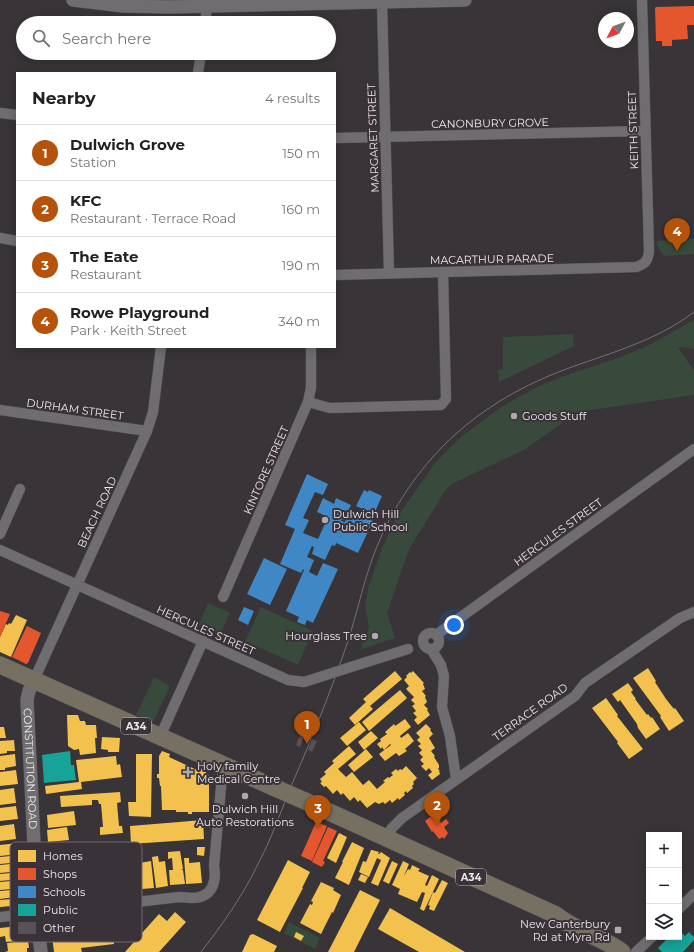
<!DOCTYPE html>
<html lang="en">
<head>
<meta charset="utf-8">
<style>
  :root { --surface:#fff; --page:#f2f2f2; --text:#202124; --muted:#757577; --line:#e0e0e0; --accent:#b45309 }
  body { margin:0; font-family:Montserrat,sans-serif; background:var(--page); color:var(--text) }
  .controls { position:absolute; right:12px; bottom:12px; display:grid; overflow:hidden; border-radius:0px; box-shadow:0 2px 10px #0003 }
  .controls button { width:36px; height:36px; display:grid; place-items:center; padding:0; border:0; border-bottom:1px solid var(--line); background:var(--surface); color:var(--text); font:20px sans-serif }
  .compass { position:absolute; left:598px; top:12px; width:36px; height:36px; border-radius:50%; background:var(--surface); box-shadow:0 2px 10px #0003; rotate:229deg }
  .you { position:absolute; left:454px; top:625px; width:14px; height:14px; margin:-10px; border:3px solid #fff; border-radius:50%; background:#1a73e8; box-shadow:0 0 0 6px #1a73e833 }
  .badge { display:grid; place-items:center; width:26px; height:26px; border-radius:50%; background:var(--accent); color:#fff; font-size:13px; font-weight:700 }
  .pin { position:absolute; translate:-50% -33px; filter:drop-shadow(0 1px 2px #0008) }
  .pin::after { content:''; position:absolute; top:21px; width:14px; height:12px; background:inherit; clip-path:polygon(0 0,100% 0,50% 100%) }
  .list { margin:0; padding:0; list-style:none }
  h2 { display:flex; justify-content:space-between; align-items:center; height:52px; margin:0; padding:0 16px; font-size:17px }
  h2 small { font-size:13px; font-weight:400; color:var(--muted) }
  .list li { display:grid; grid-template-columns:26px 1fr auto; gap:12px; align-items:center; box-sizing:border-box; height:56px; padding:0 16px; border-top:1px solid var(--line) }
  .list b { display:block; font-size:15px; white-space:nowrap }
  .list p { margin:0; font-size:13px; white-space:nowrap; color:var(--muted) }
  .list em { font-size:13px; font-style:normal; color:var(--muted) }
  .icon { flex:none; width:22px; height:22px; fill:none; stroke:currentColor; stroke-width:2; stroke-linecap:round; stroke-linejoin:round }
  .map { position:relative; flex:none; width:694px; height:952px; overflow:hidden }
  .search { position:absolute; background:var(--surface); box-shadow:0 2px 10px #0003; left:16px; top:16px; width:320px; height:44px; display:flex; align-items:center; gap:10px; box-sizing:border-box; padding:0 14px; border-radius:22px; color:var(--muted); font-size:15px }
  .panel { position:absolute; background:var(--surface); box-shadow:0 2px 10px #0003; left:16px; top:72px; width:320px; height:276px; border-radius:0px }
  .map>svg:first-child { display:block }
  .green { fill:#384a3c }
  .homes { fill:#f2c14e }
  .shops { fill:#e4572e }
  .schools { fill:#3f88c5 }
  .public { fill:#17a398 }
  .building { fill:#595158 }
  .lines { fill:none; stroke-linecap:round; stroke-linejoin:round }
  .street-casing { stroke:#555155; stroke-width:11 }
  .secondary-casing { stroke:#555155; stroke-width:14 }
  .highway-casing { stroke:#555155; stroke-width:18 }
  .street { stroke:#706d70; stroke-width:10 }
  .secondary { stroke:#706d70; stroke-width:13 }
  .highway { stroke:#757061; stroke-width:17 }
  .tram { stroke:#747174; stroke-width:1 }
  .street-bridge-casing { stroke:#555155; stroke-width:11; stroke-linecap:butt }
  .highway-bridge-casing { stroke:#555155; stroke-width:18; stroke-linecap:butt }
  .street-bridge { stroke:#706d70; stroke-width:10 }
  .highway-bridge { stroke:#757061; stroke-width:17 }
  .poi-dot { fill:#aea9ad; stroke:#3a3239; stroke-width:1.5 }
  .labels { text-anchor:middle; dominant-baseline:central; stroke-width:4; stroke-linejoin:round; paint-order:stroke }
  .shield { fill:#3a3239; stroke:#b7b1b6; stroke-width:1 }
  .shield-label { font-size:10px; font-weight:bold; fill:#ede8ec }
  .street-label { font-size:11px; fill:#ede8ec; stroke:#3a3239 }
  .poi-label { font-size:11px; fill:#ede8ec; stroke:#3a3239; text-anchor:start }
  .key { fill:#3a3239; stroke:#70696f; stroke-width:1 }
  .key-label { font-size:11px; fill:#ede8ec }
</style>
</head>
<body>
<div class="map">
<svg width="694" height="952" viewBox="0 0 694 952">
  <rect width="100%" height="100%" fill="#383438"/>
  <!-- green -->
  <g class="green">
    <polygon points="694,239 694,254 664,256 658,247 657,241"/>
    <polygon points="694,320 694,349 681,347 678,348 694,370 694,395 578,412 524,450 452,484 445,491 409,549 387,613 395,638 360,650 369,627 365,605 369,585 382,548 395,520 435,463 461,437 493,413 506,404 541,385 564,376 615,359 645,347"/>
    <polygon points="573,334 574,346 499,382 498,370 503,369 503,337"/>
    <polygon points="208,603 230,613 220,635 199,625"/>
    <polygon points="261,607 313,631 298,665 245,641"/>
    <polygon points="154,677 170,686 153,722 136,715"/>
    <polygon points="289,922 320,938 315,949 284,933"/>
  </g>
  <!-- homes -->
  <g class="homes">
    <polygon points="16,615 27,620 11,657 0,652 0,637 6,624 8,625 9,623 11,624"/>
    <polygon points="648,668 656,681 655,682 666,699 674,709 675,708 684,721 669,731 660,717 661,716 633,678"/>
    <polygon points="395,671 402,679 370,706 373,709 355,725 349,718 366,702 363,699"/>
    <polygon points="413,671 424,683 423,684 425,689 422,691 426,696 425,697 427,702 424,705 428,709 427,710 430,715 418,725 414,720 417,717 413,713 416,711 412,706 415,704 411,700 414,697 406,689 409,686 404,680 407,677 406,676 410,672 411,673"/>
    <polygon points="628,683 633,690 631,692 636,699 635,699 647,715 648,714 651,718 652,717 660,729 646,739 638,728 637,724 620,700 618,702 612,694"/>
    <polygon points="400,690 407,698 369,731 362,722"/>
    <polygon points="606,698 618,715 617,716 643,749 629,759 617,743 618,742 592,708"/>
    <polygon points="67,715 78,715 80,721 85,721 86,725 96,725 97,738 95,738 96,753 80,755 79,749 74,750 68,746"/>
    <polygon points="405,719 411,727 400,736 401,738 408,733 414,741 405,749 407,751 399,756 396,753 385,761 379,754 391,745 390,744 384,750 382,747 381,749 377,744 381,741 380,739 387,734 385,732 394,724 395,726"/>
    <polygon points="359,722 366,730 347,746 340,738"/>
    <polygon points="426,724 431,729 430,730 433,734 429,738 435,748 431,751 435,756 434,757 439,765 439,768 438,769 440,771 439,771 440,774 432,780 428,775 432,772 429,768 426,771 421,766 424,764 420,760 423,757 419,753 422,750 418,746 421,744 417,740 420,737 416,733"/>
    <polygon points="0,727 4,727 6,738 0,738"/>
    <polygon points="371,731 378,738 364,750 358,742"/>
    <polygon points="102,737 120,738 119,752 108,752 108,750 101,749"/>
    <polygon points="14,740 15,751 7,751 7,753 0,754 0,741"/>
    <polygon points="349,746 356,754 338,769 346,777 352,772 363,785 369,780 377,789 385,782 383,781 388,777 389,778 393,775 391,773 396,769 398,771 400,769 402,770 406,766 417,778 413,782 414,784 412,786 413,788 407,793 406,791 404,793 405,795 399,800 398,798 392,803 390,800 385,804 383,802 379,804 375,802 367,808 360,800 358,802 354,797 350,801 343,793 341,795 337,790 333,794 326,786 324,787 320,783 322,782 320,779 326,774 324,772 334,763 332,761"/>
    <polygon points="366,749 373,757 354,772 348,765"/>
    <polygon points="162,751 170,754 169,757 199,771 200,768 204,770 209,776 209,812 192,812 192,814 188,814 188,812 176,812 176,810 162,810 161,786 160,786 159,778 157,778 157,774 159,774 159,756"/>
    <polygon points="15,754 16,766 5,768 5,770 0,770 0,756"/>
    <polygon points="136,754 152,754 151,817 129,816 128,802 136,802"/>
    <polygon points="116,756 117,765 120,764 122,777 81,782 82,789 46,794 45,786 79,782 76,760"/>
    <polygon points="16,770 18,784 0,786 0,772"/>
    <polygon points="14,788 16,803 0,805 0,790"/>
    <polygon points="120,792 121,802 117,803 119,826 122,826 123,833 100,835 100,827 103,827 101,804 99,804 98,800 92,800 92,805 61,807 60,796"/>
    <polygon points="16,806 18,819 0,821 0,808"/>
    <polygon points="74,811 76,825 48,828 47,815"/>
    <polygon points="203,820 204,839 131,844 130,826"/>
    <polygon points="14,824 16,839 0,841 0,826"/>
    <polygon points="67,827 69,840 48,842 47,830"/>
    <polygon points="339,833 347,837 336,863 327,858"/>
    <polygon points="352,842 364,848 349,885 335,878 343,862 342,862"/>
    <polygon points="18,843 19,854 0,856 0,845"/>
    <polygon points="197,847 205,847 204,856 197,855"/>
    <polygon points="371,850 372,850 379,852 378,854 379,854 381,852 390,858 378,886 371,883 381,860 377,858 369,877 359,872 363,861 366,862"/>
    <polygon points="180,851 183,869 181,870 183,870 185,884 170,885 169,870 173,870 172,858 168,859 168,852"/>
    <polygon points="21,855 21,862 0,864 0,857"/>
    <polygon points="158,856 159,862 165,861 168,886 156,888 152,857"/>
    <polygon points="184,858 189,858 189,863 200,862 202,883 186,884"/>
    <polygon points="288,860 310,872 302,888 303,888 280,932 257,920"/>
    <polygon points="151,861 154,888 142,889 142,884 142,890 130,891 128,865"/>
    <polygon points="392,861 398,864 389,884 383,881"/>
    <polygon points="403,861 409,864 404,876 408,869 410,870 412,865 420,869 418,871 429,876 425,885 427,886 432,875 439,879 424,911 420,909 425,893 422,892 417,902 398,894 400,889 392,885"/>
    <polygon points="20,863 21,871 0,873 0,865"/>
    <polygon points="21,872 22,879 0,881 0,874"/>
    <polygon points="361,874 368,877 365,883 358,880"/>
    <polygon points="22,880 23,888 0,890 0,882"/>
    <polygon points="442,880 448,883 434,911 429,909 430,906 428,905 433,892 435,893"/>
    <polygon points="321,882 334,888 333,890 341,895 333,913 332,912 321,934 300,923 310,904 312,905 313,902 311,901"/>
    <polygon points="22,889 23,896 0,899 0,891"/>
    <polygon points="360,890 380,900 354,952 328,952"/>
    <polygon points="23,898 23,905 0,907 0,900"/>
    <polygon points="390,908 465,952 419,952 378,929"/>
    <polygon points="175,912 186,922 159,952 125,952 159,914 167,921"/>
    <polygon points="133,917 135,930 113,933 114,944 81,948 82,952 54,952 52,936 60,935 59,925"/>
    <polygon points="28,925 30,940 6,942 5,936 0,937 0,928"/>
    <polygon points="296,932 304,936 301,941 294,937"/>
    <polygon points="253,934 277,946 274,952 242,952 250,935"/>
    <polygon points="28,941 29,948 27,948 27,952 5,952 8,951 7,943"/>
  </g>
  <!-- shops -->
  <g class="shops">
    <polygon points="694,6 694,25 687,25 688,39 672,40 672,46 662,46 662,41 656,41 655,8 656,7"/>
    <polygon points="0,611 10,614 0,637"/>
    <polygon points="27,626 41,633 28,663 26,664 12,657"/>
    <polygon points="435,813 441,823 446,819 449,823 444,827 448,833 444,839 443,837 439,839 433,831 432,832 425,821"/>
    <polygon points="316,822 327,826 312,861 301,856"/>
    <polygon points="328,827 337,831 323,861 325,862 322,867 312,862"/>
  </g>
  <!-- schools -->
  <g class="schools">
    <polygon points="307,474 328,484 323,495 315,492 303,518 309,520 303,533 318,539 328,517 317,512 323,498 334,504 336,498 351,505 344,520 342,519 341,521 345,522 350,510 373,521 358,553 336,543 335,546 332,545 325,560 312,554 314,547 312,546 307,557 314,560 309,572 317,576 323,563 338,569 313,623 307,620 305,625 297,622 299,617 286,611 304,570 303,569 301,573 280,564 295,529 285,525"/>
    <polygon points="364,490 368,492 369,490 382,496 374,514 356,506"/>
    <polygon points="264,558 287,569 270,605 247,594"/>
    <polygon points="244,607 254,611 248,625 238,620"/>
  </g>
  <!-- public -->
  <g class="public">
    <polygon points="70,751 71,765 74,765 76,780 44,783 42,755"/>
    <polygon points="679,930 685,936 689,932 694,937 694,940 683,952 662,952 658,948 669,937 679,937"/>
  </g>
  <!-- building -->
  <g class="building">
    <polygon points="300,734 304,736 300,747 296,745"/>
    <polygon points="312,739 317,741 312,752 308,750"/>
  </g>
  <g class="lines">
    <!-- street casing -->
    <g class="street-casing">
      <g id="street">
        <polyline points="382,2 389,273"/>
        <polyline points="205,23 207,7"/>
        <polyline points="198,73 201,53"/>
        <polyline points="0,113 17,115"/>
        <polyline points="335,138 645,131"/>
        <polyline points="0,238 17,241"/>
        <path d="M335,275L636,267C645,264 648,261 649,251L642,0"/>
        <polyline points="308,402 330,408 441,405 446,399 443,272"/>
        <polyline points="0,410 147,431"/>
        <polyline points="0,534 20,489"/>
        <polyline points="0,550 288,680 304,682 323,676"/>
        <polyline points="223,597 308,402 311,388 311,347"/>
        <circle cx="431" cy="641" r="8"/>
        <polyline points="436,635 694,449"/>
        <polyline points="431,649 441,665 444,676 442,707 450,736 456,779"/>
        <polyline points="354,666 408,649"/>
        <polyline points="34,680 147,431 153,412 161,347"/>
        <polyline points="160,737 203,641"/>
        <polyline points="386,839 392,828 402,818 575,696 585,683 680,618 694,612"/>
        <polyline points="679,909 694,894"/>
        <path d="M44,913L179,897C184,897 188,898 192,898C212,898 217,882 214,866L222,776L224,766"/>
        <polyline points="0,917 30,914"/>
        <polyline points="636,952 652,937"/>
      </g>
    </g>
    <!-- secondary casing -->
    <g class="secondary-casing">
      <g id="secondary">
        <polyline points="73,0 123,6 170,7 465,0"/>
        <path id="s1" d="M34,680L29,691L27,700L37,906"/>
        <circle cx="37" cy="913" r="7"/>
        <polyline points="37,920 41,952"/>
      </g>
    </g>
    <!-- highway casing -->
    <g class="highway-casing">
      <g id="highway">
        <polyline points="0,665 273,787"/>
        <path d="M305,801L556,915C575,931 602,937 622,952"/>
      </g>
    </g>
    <!-- street -->
    <use href="#street" class="street"/>
    <!-- secondary -->
    <use href="#secondary" class="secondary"/>
    <!-- highway -->
    <use href="#highway" class="highway"/>
    <!-- tram -->
    <path class="tram" d="M201,952C222,925 242,897 257,866C271,840 281,811 292,784C312,738 331,691 347,644C357,614 363,583 374,554C389,514 413,477 443,446C477,412 517,388 561,371C606,354 655,342 694,312"/>
    <!-- street-bridge casing -->
    <g class="street-bridge-casing">
      <polyline id="street-bridge" points="323,676 354,666"/>
    </g>
    <!-- highway-bridge casing -->
    <g class="highway-bridge-casing">
      <polyline id="highway-bridge" points="273,787 305,801"/>
    </g>
    <!-- street-bridge -->
    <use href="#street-bridge" class="street-bridge"/>
    <!-- highway-bridge -->
    <use href="#highway-bridge" class="highway-bridge"/>
  </g>
  <!-- markers -->
  <g class="poi-dot">
    <circle cx="514" cy="416" r="4"/>
    <circle cx="325" cy="520" r="4"/>
    <circle cx="375" cy="636" r="4"/>
    <path d="M186 766h4v4h4v4h-4v4h-4v-4h-4v-4h4z"/>
    <circle cx="245" cy="796" r="4"/>
    <rect x="614" y="926" width="8" height="8" rx="2"/>
  </g>
  <g class="labels">
    <!-- shield labels -->
    <g class="shield">
      <rect x="121" y="718" width="30" height="16" rx="3"/>
      <rect x="456" y="869" width="30" height="16" rx="3"/>
    </g>
    <g class="shield-label">
      <text x="136" y="726">A34</text>
      <text x="471" y="877">A34</text>
    </g>
    <!-- street labels -->
    <g class="street-label">
      <text transform="translate(490 123) rotate(-1)">CANONBURY GROVE</text>
      <text transform="translate(633 130) rotate(-92)">KEITH STREET</text>
      <text transform="translate(373 138) rotate(-92)">MARGARET STREET</text>
      <text transform="translate(492 259) rotate(-1)">MACARTHUR PARADE</text>
      <text transform="translate(75 409) rotate(8)">DURHAM STREET</text>
      <text transform="translate(266 470) rotate(-66)">KINTORE STREET</text>
      <text transform="translate(97 512) rotate(-65)">BEACH ROAD</text>
      <text transform="translate(558 532) rotate(-36)">HERCULES STREET</text>
      <text transform="translate(206 630) rotate(24)">HERCULES STREET</text>
      <text transform="translate(530 712) rotate(-36)">TERRACE ROAD</text>
      <text stroke="none"><textPath href="#s1" startOffset="90">CONSTITUTION ROAD</textPath></text>
    </g>
    <!-- poi labels -->
    <g class="poi-label">
      <text x="522" y="416">Goods Stuff</text>
      <text x="333" y="514">Dulwich Hill<tspan x="333" dy="13">Public School</tspan></text>
      <text x="367" y="636" text-anchor="end">Hourglass Tree</text>
      <text x="197" y="766">Holy family<tspan x="197" dy="13">Medical Centre</tspan></text>
      <text x="245" y="809" text-anchor="middle">Dulwich Hill<tspan x="245" dy="13">Auto Restorations</tspan></text>
      <text x="610" y="924" text-anchor="end">New Canterbury<tspan x="610" dy="13">Rd at Myra Rd</tspan></text>
    </g>
  </g>
  <!-- legend -->
  <rect x="10" y="842" width="132" height="100" rx="6" class="key"/>
  <rect x="18" y="850" width="18" height="12" fill="#f2c14e"/>
  <rect x="18" y="868" width="18" height="12" fill="#e4572e"/>
  <rect x="18" y="886" width="18" height="12" fill="#3f88c5"/>
  <rect x="18" y="904" width="18" height="12" fill="#17a398"/>
  <rect x="18" y="922" width="18" height="12" fill="#595158"/>
  <g class="key-label">
    <text x="43" y="860">Homes</text>
    <text x="43" y="878">Shops</text>
    <text x="43" y="896">Schools</text>
    <text x="43" y="914">Public</text>
    <text x="43" y="932">Other</text>
  </g>
</svg>
<div class="controls">
<button>+</button>
<button>−</button>
<button><svg class="icon" aria-label="layers" viewBox="0 0 24 24"><path d="M12 4l9 5-9 5-9-5zM3 14l9 5 9-5"/></svg></button>
</div>
<svg class="compass" viewBox="-18 -18 36 36"><path d="M0-13l5 13h-10z" fill="#e53935"/><path d="M0 13l5-13h-10z" fill="#757577"/></svg>
<div class="you"></div>
<div class="pin badge" style="left:307px;top:744px">1</div>
<div class="pin badge" style="left:437px;top:825px">2</div>
<div class="pin badge" style="left:318px;top:828px">3</div>
<div class="pin badge" style="left:677px;top:251px">4</div>
<div class="search"><svg class="icon" aria-label="search" viewBox="0 0 24 24"><circle cx="10" cy="10" r="6"/><path d="M15 15l6 6"/></svg>Search here</div>
<section class="panel">
<h2>Nearby<small>4 results</small></h2>
<ul class="list">
<li><span class="badge">1</span><div><b>Dulwich Grove</b><p>Station</p></div><em>150 m</em></li>
<li><span class="badge">2</span><div><b>KFC</b><p>Restaurant · Terrace Road</p></div><em>160 m</em></li>
<li><span class="badge">3</span><div><b>The Eate</b><p>Restaurant</p></div><em>190 m</em></li>
<li><span class="badge">4</span><div><b>Rowe Playground</b><p>Park · Keith Street</p></div><em>340 m</em></li>
</ul>
</section>
</div>
</body>
</html>
